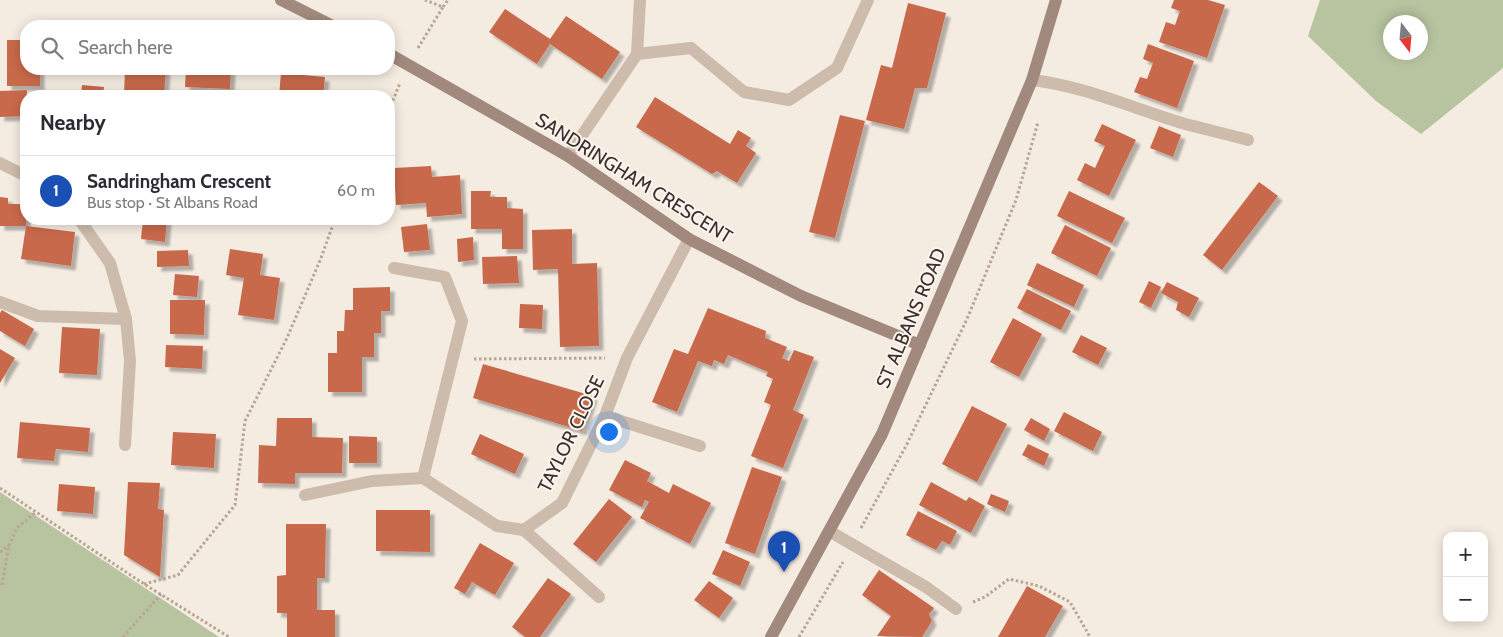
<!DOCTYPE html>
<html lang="en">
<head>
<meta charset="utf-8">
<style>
  :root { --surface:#fff; --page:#f2f2f3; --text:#2b2b33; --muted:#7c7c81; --line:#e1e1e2; --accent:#111827 }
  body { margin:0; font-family:Cabin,sans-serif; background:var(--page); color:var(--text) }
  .controls { position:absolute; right:15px; bottom:15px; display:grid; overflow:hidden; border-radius:10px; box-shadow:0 2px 12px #0003 }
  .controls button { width:45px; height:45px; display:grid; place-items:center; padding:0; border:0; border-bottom:1px solid var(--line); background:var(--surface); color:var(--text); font:25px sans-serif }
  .compass { position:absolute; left:1383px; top:15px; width:45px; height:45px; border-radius:50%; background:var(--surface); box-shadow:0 2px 12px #0003; rotate:164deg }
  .you { position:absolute; left:608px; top:431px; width:18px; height:18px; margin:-12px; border:4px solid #fff; border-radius:50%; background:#1a73e8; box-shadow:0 0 0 8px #1a73e833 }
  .badge { display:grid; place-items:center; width:32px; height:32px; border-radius:50%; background:var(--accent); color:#fff; font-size:16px; font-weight:700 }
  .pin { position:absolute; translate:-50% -41px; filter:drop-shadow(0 1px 2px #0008) }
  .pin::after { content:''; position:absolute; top:26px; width:18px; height:15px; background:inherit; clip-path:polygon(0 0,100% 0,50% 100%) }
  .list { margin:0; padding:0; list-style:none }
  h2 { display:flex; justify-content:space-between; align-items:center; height:65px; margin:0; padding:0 20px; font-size:21px }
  h2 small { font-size:16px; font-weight:400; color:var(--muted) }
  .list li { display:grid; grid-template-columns:32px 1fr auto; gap:15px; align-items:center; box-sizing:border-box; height:70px; padding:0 20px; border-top:1px solid var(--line) }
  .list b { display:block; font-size:19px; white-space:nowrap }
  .list p { margin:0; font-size:16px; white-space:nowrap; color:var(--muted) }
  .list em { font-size:16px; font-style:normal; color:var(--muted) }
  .icon { flex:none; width:28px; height:28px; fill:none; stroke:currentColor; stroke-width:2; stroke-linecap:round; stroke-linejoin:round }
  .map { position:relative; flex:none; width:1503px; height:637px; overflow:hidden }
  .search { position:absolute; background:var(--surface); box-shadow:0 2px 12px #0003; left:20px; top:20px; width:375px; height:55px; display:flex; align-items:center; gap:12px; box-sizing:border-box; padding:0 18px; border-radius:20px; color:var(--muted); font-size:19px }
  .panel { position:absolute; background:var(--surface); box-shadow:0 2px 12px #0003; left:20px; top:90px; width:375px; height:135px; border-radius:20px }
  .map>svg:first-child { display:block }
  .green { fill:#b8c4a0; fill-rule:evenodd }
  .building { fill:#c8694b; filter:url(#shadow) }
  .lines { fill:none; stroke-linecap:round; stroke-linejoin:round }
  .path { stroke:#b9a596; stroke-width:3; stroke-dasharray:2.5 2.5; stroke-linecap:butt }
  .lane { stroke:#cdbbac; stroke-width:12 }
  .street { stroke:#cdbbac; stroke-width:12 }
  .secondary { stroke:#a18a7d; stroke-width:12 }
  .labels { text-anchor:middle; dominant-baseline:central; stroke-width:4; stroke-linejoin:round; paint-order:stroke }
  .street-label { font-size:19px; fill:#3b302b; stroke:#fbf5ee }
</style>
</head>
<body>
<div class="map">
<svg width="1503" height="637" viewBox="0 0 1503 637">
  <defs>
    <filter id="shadow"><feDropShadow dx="4.5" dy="4.5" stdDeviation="1" flood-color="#0004"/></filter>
  </defs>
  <rect width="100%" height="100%" fill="#f4ebe1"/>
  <!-- green -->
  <g class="green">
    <path d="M1320,0H1503V68L1421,134L1376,101L1308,36ZM1390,22H1420V52H1390Z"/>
    <polygon points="0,492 219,637 0,637"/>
  </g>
  <!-- building -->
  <g class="building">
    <polygon points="1174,0 1208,0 1225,5 1207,58 1159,42 1166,22 1175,25 1180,11 1171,8"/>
    <polygon points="908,3 946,13 927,88 915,88 904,129 866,120 881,65 892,68"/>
    <polygon points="505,9 550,39 566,16 620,52 602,79 550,44 537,64 489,32"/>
    <polygon points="7,40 26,40 26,69 40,69 40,86 7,86"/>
    <polygon points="1148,44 1194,61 1177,108 1134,92 1140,77 1147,79 1153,63 1143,59"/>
    <polygon points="125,69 166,69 164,96 124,96"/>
    <polygon points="186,69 231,69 230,89 185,87"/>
    <polygon points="281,73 325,77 323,96 279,96"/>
    <polygon points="82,85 104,87 103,96 81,96"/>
    <polygon points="27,90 26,116 0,117 0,91"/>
    <polygon points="655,97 730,144 738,130 751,138 746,146 756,153 737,183 717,171 712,174 636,127"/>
    <polygon points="840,115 865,121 835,238 809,232"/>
    <polygon points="1102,124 1136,140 1109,196 1077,180 1085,163 1095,168 1105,146 1094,141"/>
    <polygon points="1159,126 1181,135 1173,157 1150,148"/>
    <polygon points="431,166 432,177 460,175 462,214 427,217 426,203 396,205 394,168"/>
    <polygon points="1259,182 1278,196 1222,270 1203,255"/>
    <polygon points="471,191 491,191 490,197 507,197 507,208 523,209 523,249 502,249 502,229 471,229"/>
    <polygon points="1069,191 1125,218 1112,243 1057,216"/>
    <polygon points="0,197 8,198 8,204 26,204 26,226 0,226"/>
    <polygon points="143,219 167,219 165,242 141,239"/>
    <polygon points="427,224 430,250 404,252 401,227"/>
    <polygon points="1065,225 1111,248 1097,276 1051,253"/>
    <polygon points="26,226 75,232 71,266 21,259"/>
    <polygon points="572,229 572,264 597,263 599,346 560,347 558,269 533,270 532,230"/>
    <polygon points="473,237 474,260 458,262 457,239"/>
    <polygon points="230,249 263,254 260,275 280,278 274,320 238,315 244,278 226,275"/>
    <polygon points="188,250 189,266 157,267 157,251"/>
    <polygon points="517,256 519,283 483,284 482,257"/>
    <polygon points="1037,263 1084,285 1074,307 1027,285"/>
    <polygon points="175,274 199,276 197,297 173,295"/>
    <polygon points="1149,281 1161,287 1151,308 1139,302"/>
    <polygon points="1167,282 1199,298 1189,317 1176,310 1178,302 1161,293"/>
    <polygon points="390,287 390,311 381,311 381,333 374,333 374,357 362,357 362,392 328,392 328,353 337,353 337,331 344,331 345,310 353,310 353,288"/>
    <polygon points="1027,289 1071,311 1061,330 1017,308"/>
    <polygon points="170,300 205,300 204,335 170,334"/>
    <polygon points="520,304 543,305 542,329 519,328"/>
    <polygon points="708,308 766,331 765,338 787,347 782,358 789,361 794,350 814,357 793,410 804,415 783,468 751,456 771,405 764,402 773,379 766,376 768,372 728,355 724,364 714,360 712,366 698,361 677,412 652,402 674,349 688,354"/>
    <polygon points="2,310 34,329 25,346 0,331 0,313"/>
    <polygon points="1013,318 1042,334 1019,377 990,362"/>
    <polygon points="62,327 100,329 97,375 59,373"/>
    <polygon points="1081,335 1107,348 1098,365 1072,352"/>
    <polygon points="166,345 203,346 202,369 165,367"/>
    <polygon points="0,349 15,358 0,383"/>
    <polygon points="483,364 593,396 582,431 473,398"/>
    <polygon points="972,406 1007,424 977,482 942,464"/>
    <polygon points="1064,412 1102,432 1093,451 1054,431"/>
    <polygon points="277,418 312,418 312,437 343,438 342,473 295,473 295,484 258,483 259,445 276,446"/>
    <polygon points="1031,418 1050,429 1044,441 1024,430"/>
    <polygon points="20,422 90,428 88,452 56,449 54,461 17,458"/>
    <polygon points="173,432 216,434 214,468 171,465"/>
    <polygon points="480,434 524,454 515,474 471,454"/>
    <polygon points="349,436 377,437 377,463 349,463"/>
    <polygon points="1028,444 1049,454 1044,466 1022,455"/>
    <polygon points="625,460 651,473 647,481 669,493 673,484 711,503 690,544 640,518 649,502 645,500 642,507 609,490"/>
    <polygon points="752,467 782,477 755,554 725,543"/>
    <polygon points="128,482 160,483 158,509 164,510 160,577 124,555"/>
    <polygon points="931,482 966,501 969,497 985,506 971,533 919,505"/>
    <polygon points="59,484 95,487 93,514 57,511"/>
    <polygon points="991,494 1009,501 1005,512 987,504"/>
    <polygon points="609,499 632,517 596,562 573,544"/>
    <polygon points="376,510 430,510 430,552 376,551"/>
    <polygon points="918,511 957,531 950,545 942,541 936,550 906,535"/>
    <polygon points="286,524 326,524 325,578 317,578 317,610 335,610 335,637 287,637 287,613 277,613 277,576 286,575"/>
    <polygon points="480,543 514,563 495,595 472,582 465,594 454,588"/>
    <polygon points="723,550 750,562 740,586 712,574"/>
    <polygon points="879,570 934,608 929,614 932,621 922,637 877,636 891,616 862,595"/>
    <polygon points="548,578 571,594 540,637 525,637 512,627"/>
    <polygon points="709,581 733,598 719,618 694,600"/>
    <polygon points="1027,586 1063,606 1045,637 998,637"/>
  </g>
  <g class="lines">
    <!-- path -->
    <g class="path">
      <polyline points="443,7 448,0"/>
      <polyline points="418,48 443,7 425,0"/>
      <polyline points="389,110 400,83"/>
      <polyline points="474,359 605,358"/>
      <polyline points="0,488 144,584 229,637"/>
      <polyline points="861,528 907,444 967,319 1016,200 1038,122"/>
      <polyline points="0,552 9,545"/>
      <polyline points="144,584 178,575 235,505 245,421 287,338 321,258 335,219"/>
      <polyline points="2,585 9,545 17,528 36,512"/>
      <polyline points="973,602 985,597 1009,579 1039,586 1070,602 1090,637"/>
      <polyline points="123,637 161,594"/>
      <polyline points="799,637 843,562"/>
    </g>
    <!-- lane -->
    <g class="lane">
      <path d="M1032,80C1084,86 1132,108 1182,123C1204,129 1226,134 1248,140"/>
      <polyline points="0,302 38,316 126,319"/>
      <polyline points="524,530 599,597"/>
      <polyline points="829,531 926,587 956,609"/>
    </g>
    <!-- street -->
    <g class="street">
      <polyline points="637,54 640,0"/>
      <polyline points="568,156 637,54 691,48 744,92 789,100 837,68 868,0"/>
      <polyline points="0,163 26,176"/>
      <polyline points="79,219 110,263 126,319 130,361 125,445"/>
      <polyline points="394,268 445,277 462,321 423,478 497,526 524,530 562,503 605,416 627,358 689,239"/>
      <polyline points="605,416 700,446"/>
      <polyline points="305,495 372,481 423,478"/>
    </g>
    <!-- secondary -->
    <g class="secondary">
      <polyline points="281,0 333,26"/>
      <polyline points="389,54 568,156 689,239 801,296 920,345"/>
      <polyline points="771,637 882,434 1032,80 1056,0"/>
    </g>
  </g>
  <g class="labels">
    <!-- street labels -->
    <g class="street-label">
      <text transform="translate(634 178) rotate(32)">SANDRINGHAM CRESCENT</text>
      <text transform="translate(911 318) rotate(-67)">ST ALBANS ROAD</text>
      <text transform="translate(571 434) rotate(-64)">TAYLOR CLOSE</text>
    </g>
  </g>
</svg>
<div class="controls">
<button>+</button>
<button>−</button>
</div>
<svg class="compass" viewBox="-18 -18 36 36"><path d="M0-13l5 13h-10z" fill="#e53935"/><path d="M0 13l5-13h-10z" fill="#7c7c81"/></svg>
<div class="you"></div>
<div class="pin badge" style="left:784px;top:572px;background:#1a4fb4">1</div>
<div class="search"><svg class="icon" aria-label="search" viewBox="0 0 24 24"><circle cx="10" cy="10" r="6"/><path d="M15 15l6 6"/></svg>Search here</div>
<section class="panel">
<h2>Nearby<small></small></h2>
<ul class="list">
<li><span class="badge" style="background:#1a4fb4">1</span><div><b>Sandringham Crescent</b><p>Bus stop · St Albans Road</p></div><em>60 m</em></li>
</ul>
</section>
</div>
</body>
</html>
